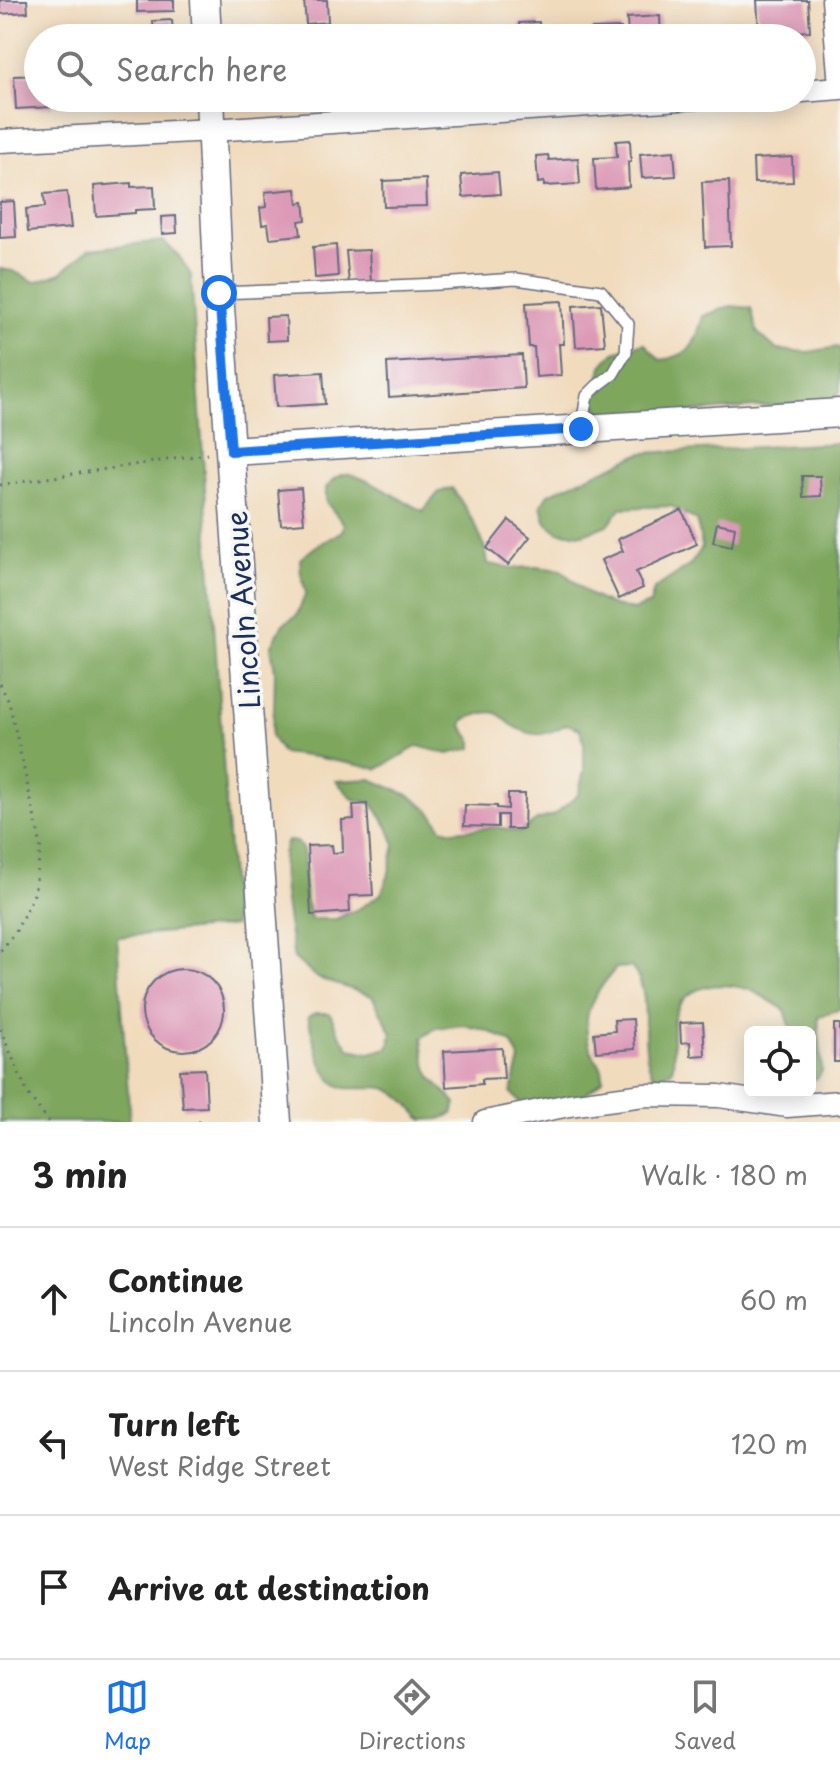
<!DOCTYPE html>
<html lang="en">
<head>
<meta charset="utf-8">
<style>
  :root { --surface:#fff; --page:#f6f6f6; --text:#222; --muted:#767676; --line:#e0e0e0; --accent:#1a73e8 }
  body { margin:0; font-family:"Playpen Sans",sans-serif; background:var(--page); color:var(--text) }
  .controls { position:absolute; right:24px; bottom:24px; display:grid; overflow:hidden; border-radius:12px; box-shadow:0 4px 20px #0003 }
  .controls button { width:72px; height:72px; display:grid; place-items:center; padding:0; border:0; border-bottom:2px solid var(--line); background:var(--surface); color:var(--text); font:40px sans-serif }
  .stop { position:absolute; width:24px; height:24px; margin:-18px; border:6px solid #1a73e8; border-radius:50%; background:#fff }
  .stop.end { background:#1a73e8; border-color:#fff; box-shadow:0 2px 8px #0008 }
  .list { margin:0; padding:0; list-style:none }
  h2 { display:flex; justify-content:space-between; align-items:center; height:104px; margin:0; padding:0 32px; font-size:34px }
  h2 small { font-size:26px; font-weight:400; color:var(--muted) }
  .list li { display:grid; grid-template-columns:52px 1fr auto; gap:24px; align-items:center; box-sizing:border-box; height:144px; padding:0 32px; border-top:2px solid var(--line) }
  .list b { display:block; font-size:30px; white-space:nowrap }
  .list p { margin:0; font-size:26px; white-space:nowrap; color:var(--muted) }
  .list em { font-size:26px; font-style:normal; color:var(--muted) }
  .icon { flex:none; width:44px; height:44px; fill:none; stroke:currentColor; stroke-width:2; stroke-linecap:round; stroke-linejoin:round }
  .map { position:relative; flex:none; width:840px; height:1122px; overflow:hidden }
  .search { position:absolute; background:var(--surface); box-shadow:0 4px 20px #0003; left:24px; right:24px; top:24px; height:88px; display:flex; align-items:center; gap:20px; box-sizing:border-box; padding:0 28px; border-radius:44px; color:var(--muted); font-size:30px }
  .sheet { height:536px; background:var(--surface) }
  nav { display:flex; justify-content:space-around; align-items:center; box-sizing:border-box; height:112px; border-top:2px solid var(--line); background:var(--surface); font-size:22px; color:var(--muted) }
  nav a { display:grid; justify-items:center; gap:4px }
  nav .on { color:var(--accent) }
  .map>svg:first-child { display:block }
  .forest { fill:#7ea65d; stroke:#4c6a5e; stroke-width:2 }
  .building { fill:#dd9ab7 }
  .lines { fill:none; stroke-linecap:round; stroke-linejoin:round }
  .service-casing { stroke:#666b7f; stroke-width:14 }
  .minor-casing { stroke:#666b7f; stroke-width:25 }
  .tertiary-casing { stroke:#666b7f; stroke-width:31 }
  .path { stroke:#666b7f; stroke-width:3; stroke-dasharray:2 6; stroke-linecap:butt }
  .service { stroke:#fff; stroke-width:11 }
  .minor { stroke:#fff; stroke-width:22 }
  .tertiary { stroke:#fff; stroke-width:28 }
  .route { stroke:#1a73e8; stroke-width:10 }
  .labels { text-anchor:middle; dominant-baseline:central; stroke-width:7; stroke-linejoin:round; paint-order:stroke }
  .street-label { font-size:28px; fill:#1b2f5e; stroke:#f6f6f2 }
</style>
</head>
<body>
<div class="map">
<svg width="840" height="1122" viewBox="0 0 840 1122">
  <rect width="100%" height="100%" fill="#f6f6f2"/>
  <filter id="ink" filterUnits="userSpaceOnUse"><feTurbulence type="fractalNoise" baseFrequency=".0125" numOctaves="2"/><feDisplacementMap in="SourceGraphic" scale="16" xChannelSelector="R" yChannelSelector="G"/><feConvolveMatrix kernelMatrix="1 2 1 2 8 2 1 2 1" color-interpolation-filters="sRGB"/></filter>
  <filter id="wash" filterUnits="userSpaceOnUse"><feTurbulence type="fractalNoise" baseFrequency=".006" numOctaves="4" result="noise"/><feDisplacementMap in="SourceGraphic" scale="32" xChannelSelector="R" yChannelSelector="G"/><feGaussianBlur stdDeviation="1.8" result="paint"/><feColorMatrix in="noise" values="0 0 0 0 0 0 0 0 0 0 0 0 0 0 0 0 0 1.4 0 .05"/><feComposite in="paint" operator="in"/></filter>
  <g filter="url(#wash)">
    <rect width="100%" height="100%" fill="#f1dbbd"/>
    <!-- forest -->
    <g class="forest">
      <polygon points="163,241 179,256 191,275 234,926 117,937 130,1122 0,1122 0,269 13,271 35,282 61,273 89,249"/>
      <path d="M731,306L751,308L757,332L777,350L808,352L838,347L840,350V392L831,401L606,419L599,413L595,400L602,366L614,352L644,343L660,360C693,355 694,346 703,316Z"/>
      <path d="M840,443V1009L818,1017L822,1071L817,1079H810V1032H792L785,1010C774,1004 760,993 747,989C722,982 689,983 677,1010C668,1030 677,1050 672,1071L661,1076L653,1075C636,1042 656,994 631,967L616,968C594,994 578,1016 591,1050C593,1057 598,1061 601,1067C603,1071 603,1075 603,1080L584,1095L550,1102L521,1103L511,1093L520,1060L511,1042L488,1031L464,1025L436,1028L422,1038C424,1051 424,1066 432,1078C439,1087 449,1094 456,1103L453,1114L440,1119L423,1120C412,1110 404,1096 390,1090C377,1084 359,1090 345,1088C321,1083 313,1038 308,1017L315,1013H330L338,1032L350,1049L369,1053L388,1048L392,1033L372,996L317,978L294,958C290,932 275,863 287,841L297,842L303,850L306,901L311,919H336L360,908L381,894L388,877L395,845L388,827L372,803L353,799L336,781L371,779L411,796L431,812L442,828L453,831L498,827L520,832L537,820L554,815L578,795L584,771V742L580,729L567,724C546,736 534,739 512,725C507,722 502,715 496,713C487,710 473,716 464,720L462,726L473,742V748L448,754L418,746L378,769L315,757L282,753L271,736L274,709L275,671L271,647L283,624L297,615L306,593L301,574L300,559L315,547L342,531L344,524L326,502V488C332,481 337,474 347,474C362,474 406,504 423,511L439,492L452,488C466,508 486,539 488,564L513,568L537,567L561,570L590,595L613,606L633,610L650,604L654,589L690,565L702,548L697,521L671,506L621,508L608,525L583,534L558,532L545,521L541,505L548,494L642,453Z"/>
    </g>
    <g id="blocks">
      <!-- building -->
      <g class="building">
        <polygon points="0,0 27,0 28,12 0,14"/>
        <polygon points="137,0 174,0 174,11 137,12"/>
        <polygon points="304,0 327,0 328,22 306,24"/>
        <polygon points="757,0 808,0 810,31 759,34"/>
        <polygon points="660,16 661,38 628,38 627,18"/>
        <polygon points="172,20 173,34 154,36 153,21"/>
        <polygon points="539,22 540,38 520,38 519,23"/>
        <polygon points="621,28 622,38 593,38 592,29"/>
        <polygon points="38,75 38,98 51,98 52,107 16,109 14,76"/>
        <polygon points="630,140 631,162 628,162 629,187 596,190 594,158 617,157 616,141"/>
        <polygon points="674,151 676,176 642,178 640,154"/>
        <polygon points="548,155 549,160 578,158 580,184 544,186 544,182 538,183 536,156"/>
        <polygon points="792,157 793,182 754,183 753,159"/>
        <polygon points="498,172 500,194 463,197 461,175"/>
        <polygon points="426,179 427,206 384,207 383,181"/>
        <polygon points="729,181 731,246 705,247 702,182"/>
        <polygon points="131,183 131,187 154,186 155,209 135,210 135,213 96,216 94,186"/>
        <polygon points="296,189 298,203 304,202 306,220 299,221 301,235 270,238 268,224 262,225 260,208 266,207 265,192"/>
        <polygon points="67,192 71,228 28,232 26,209 45,207 44,194"/>
        <polygon points="14,201 16,237 0,238 0,202"/>
        <polygon points="176,216 177,233 162,234 161,217"/>
        <polygon points="336,245 338,276 315,278 313,247"/>
        <polygon points="369,250 371,283 349,284 346,251"/>
        <polygon points="562,301 564,344 559,344 561,375 536,377 534,347 529,347 526,303"/>
        <polygon points="601,304 605,345 576,347 573,306"/>
        <polygon points="286,316 287,340 267,341 266,317"/>
        <polygon points="522,355 524,388 389,397 387,363"/>
        <polygon points="323,372 325,404 276,407 274,375"/>
        <polygon points="802,476 820,476 821,496 803,497"/>
        <polygon points="301,488 304,523 281,525 278,490"/>
        <polygon points="682,510 697,544 636,572 643,588 619,599 601,560 623,551 618,539"/>
        <polygon points="509,520 530,537 508,565 487,548"/>
        <polygon points="717,523 735,527 732,546 713,542"/>
        <polygon points="508,794 525,794 524,829 507,829 507,815 498,815 498,827 464,826 465,805 497,806 497,808 508,809"/>
        <polygon points="367,804 373,895 349,896 350,912 311,915 307,846 332,845 333,853 343,852 342,820 354,819 353,805"/>
        <circle cx="183" cy="1010" r="41"/>
        <polygon points="633,1019 635,1049 596,1052 594,1033 615,1031 614,1020"/>
        <polygon points="703,1022 705,1055 691,1056 690,1042 681,1043 680,1023"/>
        <rect x="834" y="1024" width="6" height="38"/>
        <polygon points="502,1048 504,1078 482,1079 482,1084 446,1087 444,1051"/>
        <polygon points="205,1069 207,1107 183,1108 180,1070"/>
      </g>
    </g>
  </g>
  <g filter="url(#ink)">
    <use href="#blocks" fill-opacity="0" stroke="#666b7f" stroke-width="2"/>
    <g class="lines">
      <!-- service casing -->
      <g class="service-casing">
        <polyline id="service" points="220,293 439,284 516,279 601,291 628,324 626,352 613,374 597,386 587,396 581,429"/>
      </g>
      <!-- minor casing -->
      <g class="minor-casing">
        <g id="minor">
          <polyline points="833,0 840,86"/>
          <polyline points="802,91 840,88"/>
          <polyline points="0,141 212,130 696,98"/>
          <polyline points="485,1122 569,1105 644,1095 719,1096 787,1106 840,1102"/>
        </g>
      </g>
      <!-- tertiary casing -->
      <g class="tertiary-casing">
        <g id="tertiary">
          <polyline points="205,0 207,38"/>
          <polyline points="210,98 219,293 277,1122"/>
          <polyline points="231,451 840,413"/>
        </g>
      </g>
      <!-- path -->
      <g class="path">
        <polyline points="0,485 207,454"/>
        <polyline points="0,684 9,702 41,846 34,894 16,931 0,952"/>
        <polyline points="0,1029 28,1094 49,1122"/>
        <polyline points="198,1122 202,1122"/>
      </g>
      <!-- service -->
      <use href="#service" class="service"/>
      <!-- minor -->
      <use href="#minor" class="minor"/>
      <!-- tertiary -->
      <use href="#tertiary" class="tertiary"/>
    </g>
  </g>
  <g class="lines" filter="url(#ink)">
    <!-- route -->
    <polyline class="route" points="219,293 231,451 581,429"/>
  </g>
  <g class="labels">
    <!-- street labels -->
    <g class="street-label">
      <text transform="translate(242 610) rotate(-94)">Lincoln Avenue</text>
    </g>
  </g>
</svg>
<div class="controls">
<button><svg class="icon" aria-label="locate" viewBox="0 0 24 24"><circle cx="12" cy="12" r="6"/><path d="M12 2v4M12 18v4M2 12h4M18 12h4"/></svg></button>
</div>
<div class="stop" style="left:219px;top:293px"></div>
<div class="stop end" style="left:581px;top:429px"></div>
<div class="search"><svg class="icon" aria-label="search" viewBox="0 0 24 24"><circle cx="10" cy="10" r="6"/><path d="M15 15l6 6"/></svg>Search here</div>
</div>
<section class="sheet">
<h2>3 min<small>Walk · 180 m</small></h2>
<ul class="list">
<li><svg class="icon" aria-label="ahead" viewBox="0 0 24 24"><path d="M12 20V5M6 11l6-6 6 6"/></svg><div><b>Continue</b><p>Lincoln Avenue</p></div><em>60 m</em></li>
<li><svg class="icon" aria-label="left" viewBox="0 0 24 24"><path d="M17 20v-9H6M10 6l-5 5 5 5"/></svg><div><b>Turn left</b><p>West Ridge Street</p></div><em>120 m</em></li>
<li><svg class="icon" aria-label="arrive" viewBox="0 0 24 24"><path d="M6 21V4h12l-3 4 3 4H6"/></svg><div><b>Arrive at destination</b></div></li>
</ul>
</section>
<nav>
<a class="on"><svg class="icon" aria-label="map" viewBox="0 0 24 24"><path d="M3 6l6-2 6 2 6-2v14l-6 2-6-2-6 2zM9 4v14M15 6v14"/></svg>Map</a>
<a><svg class="icon" aria-label="directions" viewBox="0 0 24 24"><path d="M12 3l9 9-9 9-9-9zM9 14v-3h6M13 9l2 2-2 2"/></svg>Directions</a>
<a><svg class="icon" aria-label="saved" viewBox="0 0 24 24"><path d="M7 4h10v16l-5-4-5 4z"/></svg>Saved</a>
</nav>
</body>
</html>
